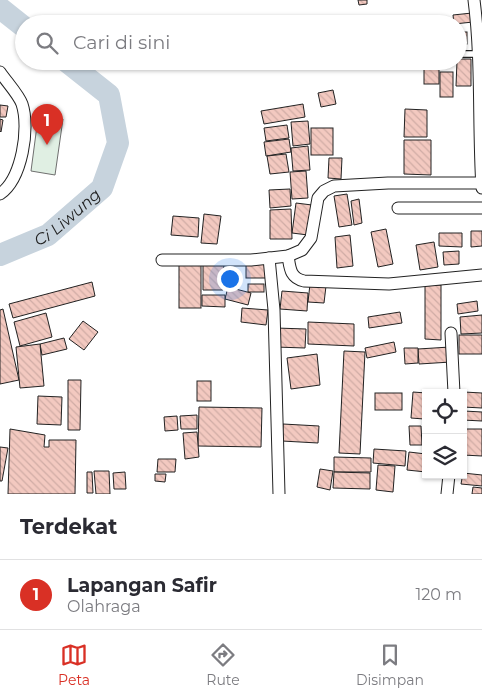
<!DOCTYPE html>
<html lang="id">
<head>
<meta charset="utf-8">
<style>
  :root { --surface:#fff; --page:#f7f7f7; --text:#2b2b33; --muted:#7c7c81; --line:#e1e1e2; --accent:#d93025 }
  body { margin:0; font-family:Montserrat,sans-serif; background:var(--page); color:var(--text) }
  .controls { position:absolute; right:15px; bottom:15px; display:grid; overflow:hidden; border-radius:0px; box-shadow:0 1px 4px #0004 }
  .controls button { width:45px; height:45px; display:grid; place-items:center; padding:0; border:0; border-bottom:1px solid var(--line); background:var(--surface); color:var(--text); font:25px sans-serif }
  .you { position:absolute; left:229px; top:278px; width:18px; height:18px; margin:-12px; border:4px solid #fff; border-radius:50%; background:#1a73e8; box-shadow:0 0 0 8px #1a73e833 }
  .badge { display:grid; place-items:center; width:32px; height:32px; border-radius:50%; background:var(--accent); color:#fff; font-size:16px; font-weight:700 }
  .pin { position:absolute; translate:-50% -41px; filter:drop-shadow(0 1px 2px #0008) }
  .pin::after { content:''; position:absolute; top:26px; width:18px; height:15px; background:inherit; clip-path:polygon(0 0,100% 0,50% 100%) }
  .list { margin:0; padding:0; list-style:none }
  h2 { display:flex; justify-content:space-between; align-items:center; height:65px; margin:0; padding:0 20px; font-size:21px }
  h2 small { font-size:16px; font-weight:400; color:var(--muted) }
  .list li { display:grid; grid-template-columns:32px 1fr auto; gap:15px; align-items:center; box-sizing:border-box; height:70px; padding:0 20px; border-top:1px solid var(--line) }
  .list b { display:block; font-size:19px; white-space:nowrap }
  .list p { margin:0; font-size:16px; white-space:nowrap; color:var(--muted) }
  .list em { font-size:16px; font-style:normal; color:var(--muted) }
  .icon { flex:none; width:28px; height:28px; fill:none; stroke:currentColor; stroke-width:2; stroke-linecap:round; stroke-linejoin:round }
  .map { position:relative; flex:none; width:482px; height:494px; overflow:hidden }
  .search { position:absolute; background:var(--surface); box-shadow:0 1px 4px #0004; left:15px; right:15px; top:15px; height:55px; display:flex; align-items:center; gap:12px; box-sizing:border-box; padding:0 18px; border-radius:28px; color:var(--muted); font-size:19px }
  .sheet { height:135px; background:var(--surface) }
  nav { display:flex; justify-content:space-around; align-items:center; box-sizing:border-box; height:70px; border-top:1px solid var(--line); background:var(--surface); font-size:14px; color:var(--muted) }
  nav a { display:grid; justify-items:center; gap:2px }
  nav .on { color:var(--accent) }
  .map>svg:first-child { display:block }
  .pitch { fill:#e0efe3; stroke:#6f6f6f }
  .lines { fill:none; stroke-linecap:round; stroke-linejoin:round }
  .river { stroke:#c7d3dd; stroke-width:22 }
  .building { fill:url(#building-back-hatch); stroke:#222 }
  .lane-casing { stroke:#222; stroke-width:8 }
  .street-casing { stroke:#222; stroke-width:13 }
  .lane { stroke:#fff; stroke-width:5.5 }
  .street { stroke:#fff; stroke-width:11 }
  .labels { text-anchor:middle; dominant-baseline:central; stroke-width:4; stroke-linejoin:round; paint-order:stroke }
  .water-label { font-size:16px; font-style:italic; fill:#222; stroke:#fff }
</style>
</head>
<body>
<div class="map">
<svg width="482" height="494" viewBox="0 0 482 494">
  <defs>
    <pattern id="building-back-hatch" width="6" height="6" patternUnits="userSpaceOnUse" patternTransform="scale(1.25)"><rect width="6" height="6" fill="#f3c9c0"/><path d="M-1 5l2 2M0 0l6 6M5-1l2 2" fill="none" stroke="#d0aca5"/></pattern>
  </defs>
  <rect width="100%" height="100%" fill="#fff"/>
  <!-- pitch -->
  <polygon class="pitch" points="38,118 63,119 55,175 31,171"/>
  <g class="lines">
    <!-- river -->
    <g class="river">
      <polyline points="0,8 24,27"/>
      <path id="s1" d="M0,255L48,235L102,188L118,143L109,95L66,61"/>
    </g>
  </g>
  <!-- building -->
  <g class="building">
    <polygon points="358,0 367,0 367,4 359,5"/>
    <polygon points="472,13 473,22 454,24 453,15"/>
    <polygon points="395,18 396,24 376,24 376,21"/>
    <rect x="458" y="32" width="9" height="12"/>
    <polygon points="458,59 471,59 471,86 456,86 457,61 458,61"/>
    <rect x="424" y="69" width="15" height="15"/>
    <rect x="440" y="72" width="13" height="25"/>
    <polygon points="333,90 336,104 321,107 318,93"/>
    <polygon points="303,104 305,117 264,124 261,111"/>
    <polygon points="0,105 8,106 6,117 0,117"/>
    <polygon points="405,109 427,110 427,137 404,137"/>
    <polygon points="0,119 3,120 1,132 0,131"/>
    <polygon points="308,121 310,144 293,146 291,122"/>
    <polygon points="287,125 289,138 266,141 264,128"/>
    <rect x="311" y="128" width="22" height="27"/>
    <polygon points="289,139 291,152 266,156 264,142"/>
    <polygon points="404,140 431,140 431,175 404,174"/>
    <polygon points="308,146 310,170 293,171 291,148"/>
    <polygon points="286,154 289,172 270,174 267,156"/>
    <polygon points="329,158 342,158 341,179 328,178"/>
    <polygon points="306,171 308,198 292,199 290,172"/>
    <polygon points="290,189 291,206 270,208 269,190"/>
    <polygon points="347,194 352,225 339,227 334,196"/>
    <polygon points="359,199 362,223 354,225 351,201"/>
    <polygon points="296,203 312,205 308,235 292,233"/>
    <polygon points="291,209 292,239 270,239 270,210"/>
    <polygon points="204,214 221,216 217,244 201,243"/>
    <polygon points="173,216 199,218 198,237 171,235"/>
    <polygon points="386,229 393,264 378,267 371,232"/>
    <polygon points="471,231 482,231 482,246 471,247"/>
    <polygon points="439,233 462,233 462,247 439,246"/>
    <polygon points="350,235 353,266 337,268 335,237"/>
    <polygon points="434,242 438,267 420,270 416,245"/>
    <polygon points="459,251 459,264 444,265 443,252"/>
    <rect x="179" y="260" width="22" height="48"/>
    <polygon points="203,261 224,262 223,290 203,290"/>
    <rect x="246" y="261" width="21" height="17"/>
    <polygon points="92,282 95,296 13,318 9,304"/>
    <rect x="248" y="284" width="16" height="8"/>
    <polygon points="310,284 326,286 324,303 308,302"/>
    <polygon points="425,285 441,285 441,340 425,339"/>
    <polygon points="228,287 251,293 248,305 225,299"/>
    <polygon points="282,291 308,293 307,311 280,309"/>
    <polygon points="202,295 225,295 225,307 202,306"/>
    <polygon points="477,301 478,311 458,314 457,304"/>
    <polygon points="242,308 268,310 266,325 241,322"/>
    <polygon points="3,309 19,380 0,384 0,310"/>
    <polygon points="400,312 402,323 369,328 368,317"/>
    <polygon points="46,313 52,337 20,346 14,322"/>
    <polygon points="482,315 482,333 461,334 460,317"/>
    <polygon points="83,321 98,332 84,350 69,339"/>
    <polygon points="308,322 354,324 354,346 308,344"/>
    <polygon points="276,328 306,329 305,348 275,347"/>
    <rect x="459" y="335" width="23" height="19"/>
    <polygon points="64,338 67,349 42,355 40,344"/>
    <polygon points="394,342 396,352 367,358 365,348"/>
    <polygon points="40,344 44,386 20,388 16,347"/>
    <polygon points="450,347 451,362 419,364 418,349"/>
    <polygon points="404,348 418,348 418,363 405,364"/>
    <polygon points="344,351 365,352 360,454 339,453"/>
    <polygon points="317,354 320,385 291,389 287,358"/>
    <polygon points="68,380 81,380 80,430 68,430"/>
    <rect x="197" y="381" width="14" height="20"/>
    <polygon points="413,392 426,393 424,419 411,418"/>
    <polygon points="464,392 482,393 482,408 463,407"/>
    <rect x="375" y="393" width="27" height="17"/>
    <polygon points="38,396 62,397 61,425 37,424"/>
    <polygon points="199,407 262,408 261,447 198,446"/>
    <polygon points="464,411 482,412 482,421 463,420"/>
    <polygon points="197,415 197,429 181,429 180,416"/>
    <polygon points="177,416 178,430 165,431 164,417"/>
    <polygon points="283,424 319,426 318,443 282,441"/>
    <polygon points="409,426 421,426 422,445 410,445"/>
    <polygon points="10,429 45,435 44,447 49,447 49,440 76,440 75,494 8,494"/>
    <polygon points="463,429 482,429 482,456 463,455"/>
    <polygon points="197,432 199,457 185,459 183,433"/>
    <polygon points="0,447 8,448 2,481 0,481"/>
    <polygon points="374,449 406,451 405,466 373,463"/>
    <polygon points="409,452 426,454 426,472 407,470"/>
    <polygon points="334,457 371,458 371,472 334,472"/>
    <polygon points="158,459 176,459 175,472 157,472"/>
    <polygon points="378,465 395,466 393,492 376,490"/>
    <polygon points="320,469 333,471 330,490 317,487"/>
    <polygon points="94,471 109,471 110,494 96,494"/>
    <polygon points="87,472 92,472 93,493 87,493"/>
    <polygon points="125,472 126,489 114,489 113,473"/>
    <polygon points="334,472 370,473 370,489 333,488"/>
    <polygon points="463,473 482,475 482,486 461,484"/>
    <polygon points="155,474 166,474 165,482 155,481"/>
    <polygon points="473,487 482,488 482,494 472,494"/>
  </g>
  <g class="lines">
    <!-- lane casing -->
    <g class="lane-casing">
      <polyline id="lane" points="458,54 478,54"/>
    </g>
    <!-- street casing -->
    <g class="street-casing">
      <g id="street">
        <path d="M474,0C482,62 478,125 482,188"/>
        <path d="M0,72C6,81 19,95 22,104C30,128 22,179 0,194"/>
        <polyline points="398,208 482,208"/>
        <path d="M288,256C290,268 290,278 304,281L389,284L482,275"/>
        <polyline points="269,258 274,310 279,494"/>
        <polyline points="162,260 251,260 288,256 302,250 311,238 318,198 324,191 334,186 388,183 482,183"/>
        <polyline points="451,333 454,393"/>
        <polyline points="447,494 449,475"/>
      </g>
    </g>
    <!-- lane -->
    <use href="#lane" class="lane"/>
    <!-- street -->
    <use href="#street" class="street"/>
  </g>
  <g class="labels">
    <!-- water labels -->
    <g class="water-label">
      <text stroke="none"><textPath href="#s1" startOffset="78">Ci Liwung</textPath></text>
    </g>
  </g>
</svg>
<div class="controls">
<button><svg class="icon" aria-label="locate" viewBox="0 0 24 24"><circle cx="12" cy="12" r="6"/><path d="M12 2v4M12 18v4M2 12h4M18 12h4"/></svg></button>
<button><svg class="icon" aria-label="layers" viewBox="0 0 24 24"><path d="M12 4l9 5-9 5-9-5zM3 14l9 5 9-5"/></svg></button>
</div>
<div class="you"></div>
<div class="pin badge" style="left:47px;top:145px">1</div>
<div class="search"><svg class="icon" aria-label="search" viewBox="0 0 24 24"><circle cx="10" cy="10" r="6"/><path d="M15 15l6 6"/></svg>Cari di sini</div>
</div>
<section class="sheet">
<h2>Terdekat<small></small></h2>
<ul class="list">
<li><span class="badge">1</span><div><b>Lapangan Safir</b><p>Olahraga</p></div><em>120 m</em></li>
</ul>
</section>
<nav>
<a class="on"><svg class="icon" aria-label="map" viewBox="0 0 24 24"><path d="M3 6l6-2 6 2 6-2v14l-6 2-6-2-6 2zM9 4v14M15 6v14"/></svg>Peta</a>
<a><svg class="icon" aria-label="directions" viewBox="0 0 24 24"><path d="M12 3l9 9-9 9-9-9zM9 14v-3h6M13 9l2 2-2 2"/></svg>Rute</a>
<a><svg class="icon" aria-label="saved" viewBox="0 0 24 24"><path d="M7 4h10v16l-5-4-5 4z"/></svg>Disimpan</a>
</nav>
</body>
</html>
